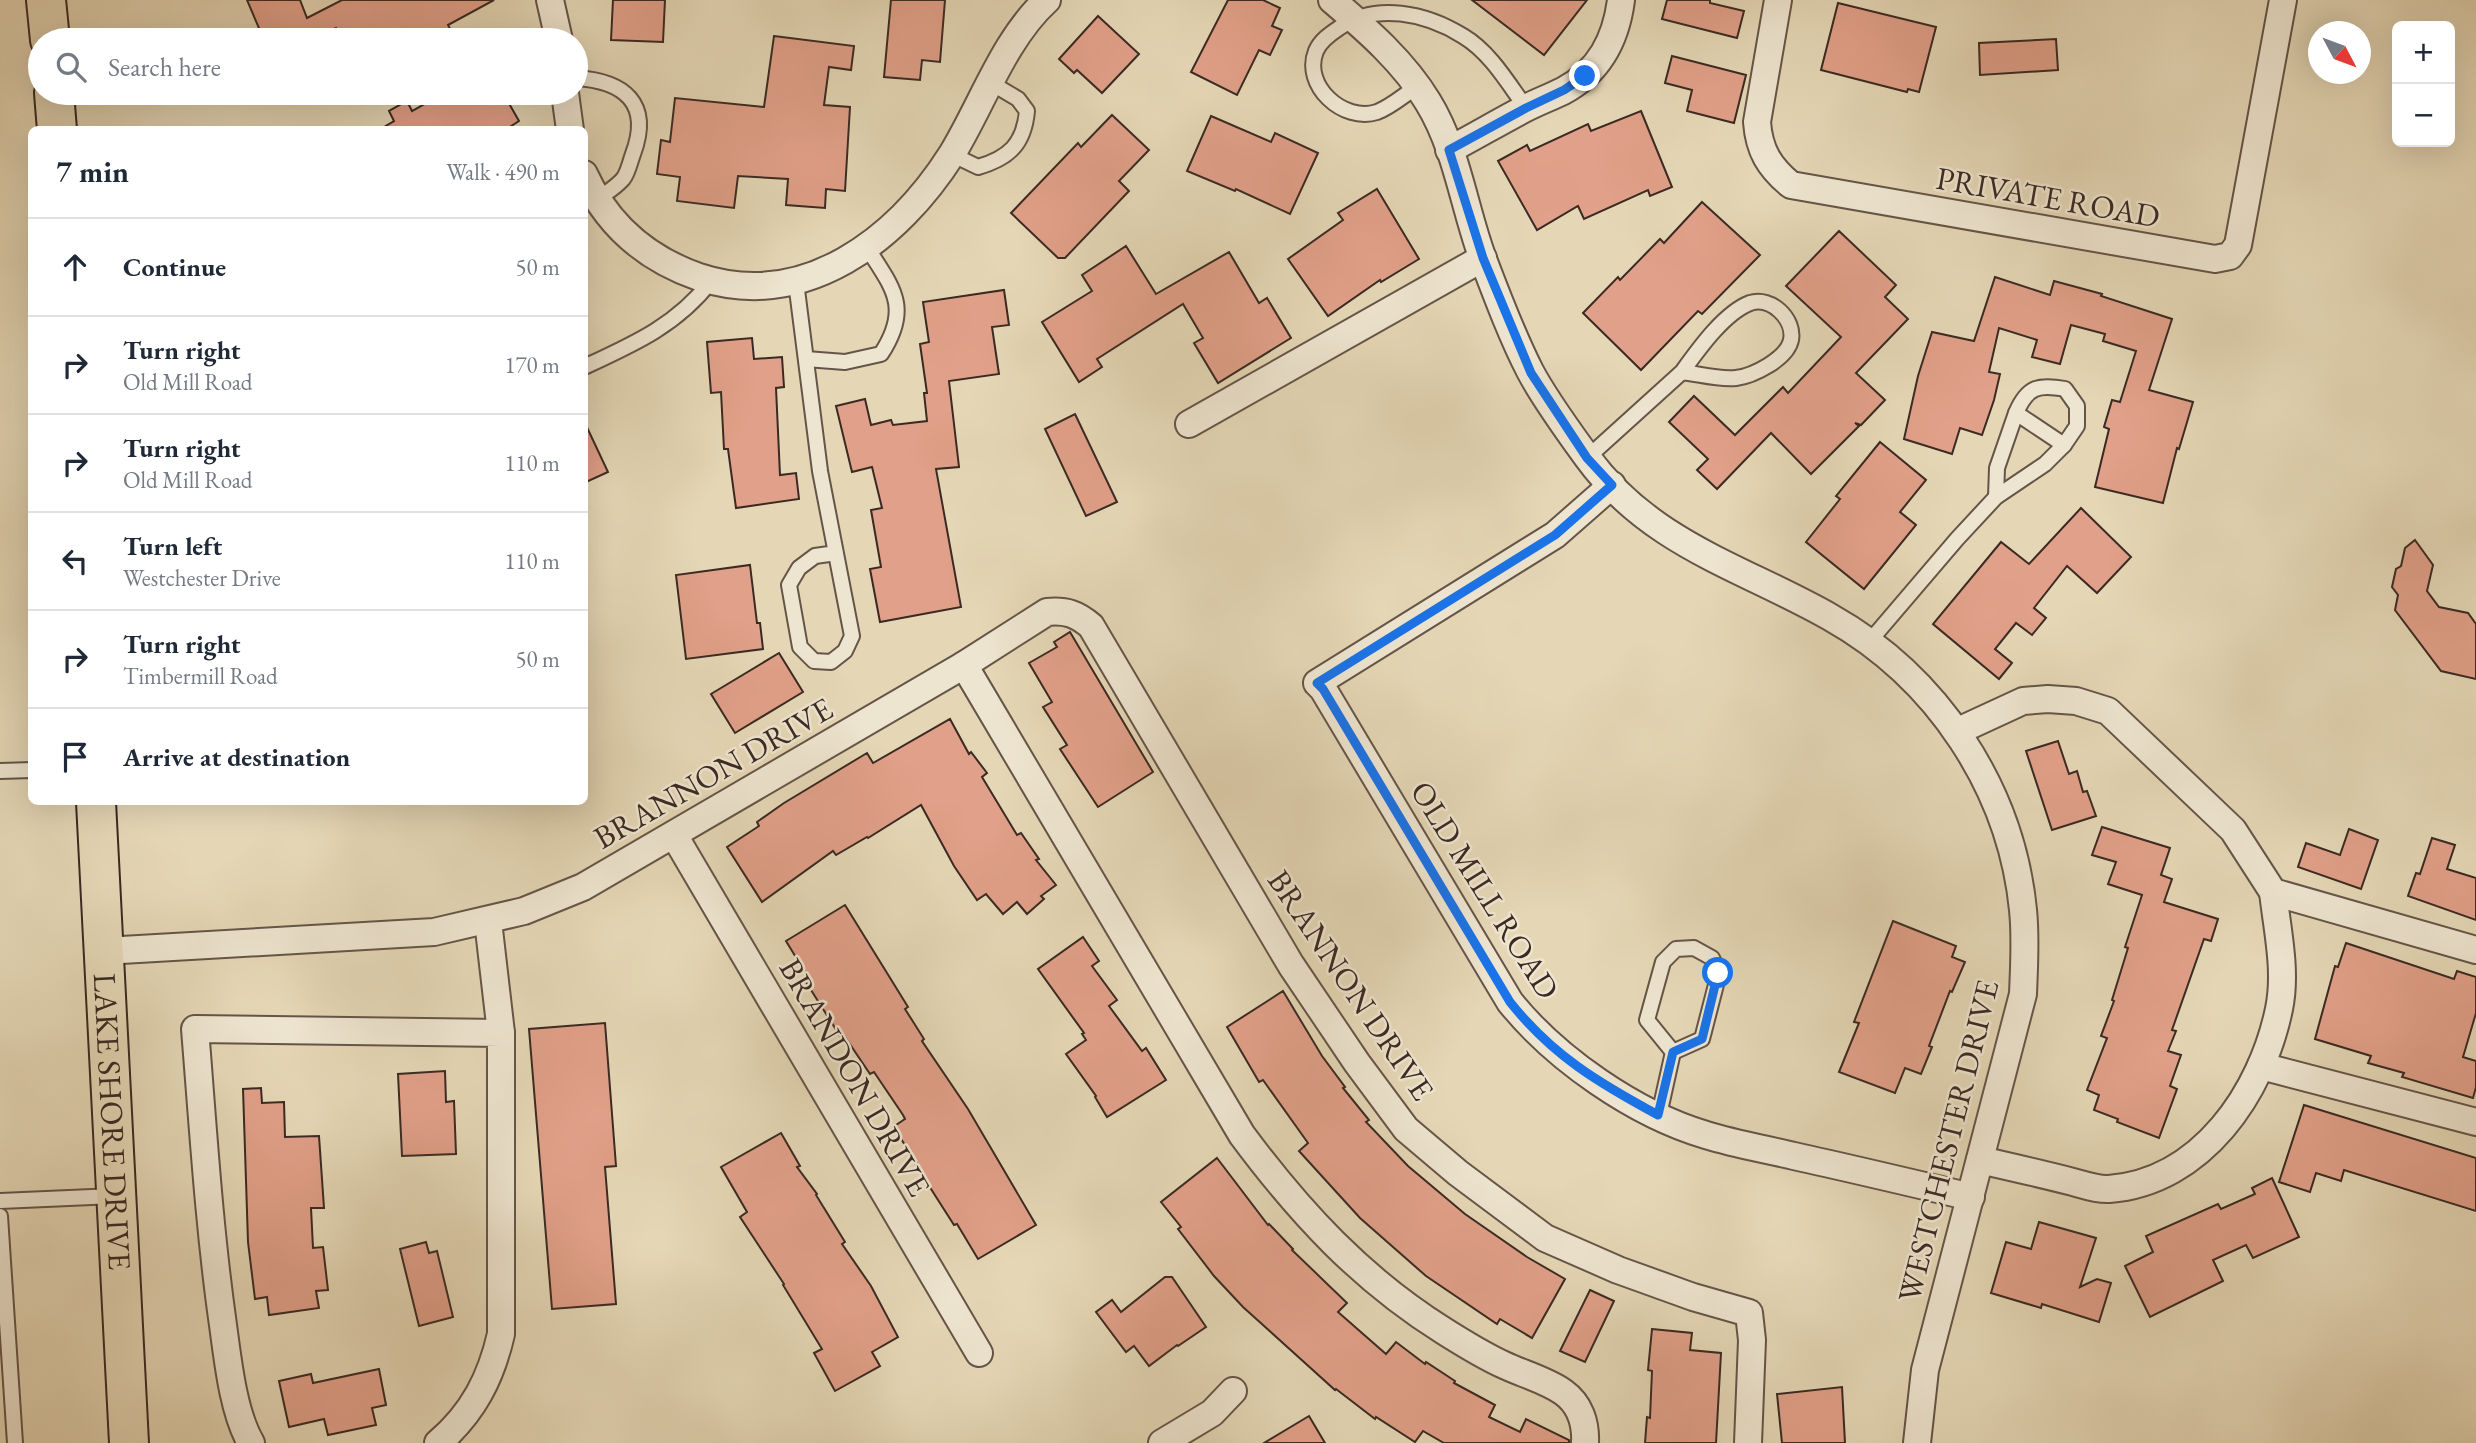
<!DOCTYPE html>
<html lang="en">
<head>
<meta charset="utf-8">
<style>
  :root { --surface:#fff; --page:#f6f6f7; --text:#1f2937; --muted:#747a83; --line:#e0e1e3 }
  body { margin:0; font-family:"EB Garamond",serif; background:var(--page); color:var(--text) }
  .controls { position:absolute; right:21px; top:21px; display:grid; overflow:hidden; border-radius:10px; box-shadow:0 7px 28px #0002 }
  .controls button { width:63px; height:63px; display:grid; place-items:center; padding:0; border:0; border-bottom:2px solid var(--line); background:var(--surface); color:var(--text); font:35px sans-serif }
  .compass { position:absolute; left:2308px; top:21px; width:63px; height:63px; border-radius:50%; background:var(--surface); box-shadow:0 7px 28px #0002; rotate:131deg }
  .stop { position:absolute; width:21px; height:21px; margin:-16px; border:5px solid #1a73e8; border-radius:50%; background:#fff }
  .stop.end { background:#1a73e8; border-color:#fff; box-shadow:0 2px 7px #0008 }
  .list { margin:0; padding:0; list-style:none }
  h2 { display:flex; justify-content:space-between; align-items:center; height:91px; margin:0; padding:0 28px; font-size:30px }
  h2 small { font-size:23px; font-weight:400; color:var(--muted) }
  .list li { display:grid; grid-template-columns:46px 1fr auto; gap:21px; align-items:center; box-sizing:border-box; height:98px; padding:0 28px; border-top:2px solid var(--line) }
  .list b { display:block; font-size:26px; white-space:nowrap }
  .list p { margin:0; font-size:23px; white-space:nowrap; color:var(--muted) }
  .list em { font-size:23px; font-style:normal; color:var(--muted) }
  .icon { flex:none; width:38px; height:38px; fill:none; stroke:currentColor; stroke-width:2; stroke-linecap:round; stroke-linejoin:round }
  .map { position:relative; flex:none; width:2476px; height:1443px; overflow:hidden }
  .search { position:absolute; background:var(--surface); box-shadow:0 7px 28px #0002; left:28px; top:28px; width:560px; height:77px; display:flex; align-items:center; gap:18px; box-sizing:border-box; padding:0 24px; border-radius:38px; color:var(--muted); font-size:26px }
  .panel { position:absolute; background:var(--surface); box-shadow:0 7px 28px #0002; left:28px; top:126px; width:560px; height:679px; border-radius:10px }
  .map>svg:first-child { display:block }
  .building { fill:#e1a089; stroke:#3a2a23; stroke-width:2 }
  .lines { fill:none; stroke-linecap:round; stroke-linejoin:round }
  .service-casing { stroke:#655548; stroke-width:18 }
  .minor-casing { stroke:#655548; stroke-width:30 }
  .primary-casing { stroke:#3a2a23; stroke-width:42 }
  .service { stroke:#eee5d0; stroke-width:14 }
  .minor { stroke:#eee5d0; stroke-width:26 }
  .primary { stroke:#e5d7b6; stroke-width:38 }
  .route { stroke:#1a73e8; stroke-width:9 }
  .labels { text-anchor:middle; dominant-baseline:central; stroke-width:5; stroke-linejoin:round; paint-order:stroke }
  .street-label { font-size:32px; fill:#3a2a23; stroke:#eee5d0 }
</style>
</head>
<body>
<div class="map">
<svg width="2476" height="1443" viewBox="0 0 2476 1443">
  <rect width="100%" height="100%" fill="#e5d7b6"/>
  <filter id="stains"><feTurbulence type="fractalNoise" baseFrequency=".00286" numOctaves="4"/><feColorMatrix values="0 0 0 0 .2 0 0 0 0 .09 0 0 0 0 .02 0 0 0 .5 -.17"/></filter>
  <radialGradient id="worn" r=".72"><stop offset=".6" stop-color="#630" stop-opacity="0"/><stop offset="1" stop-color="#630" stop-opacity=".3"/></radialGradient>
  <!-- building -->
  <g class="building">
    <polygon points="247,0 300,0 307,18 342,0 494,0 448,25 453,34 441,40 342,40 336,28 307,40 264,40"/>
    <polygon points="613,0 665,0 663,42 611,40"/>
    <polygon points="891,0 945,0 940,62 922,60 920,80 884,77"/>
    <polygon points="1228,0 1263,0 1280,8 1272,26 1282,30 1270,55 1259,50 1237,95 1191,72"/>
    <polygon points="1472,0 1587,0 1544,55"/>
    <polygon points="1667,0 1710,0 1710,3 1744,11 1737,38 1662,19"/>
    <polygon points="1838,3 1936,27 1919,92 1908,89 1907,92 1821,70"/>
    <polygon points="1098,16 1139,54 1102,93 1077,70 1074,73 1059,59"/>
    <polygon points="774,36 854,46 851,70 829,67 824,105 850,107 845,191 826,189 825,208 786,205 788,179 738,176 734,208 677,201 680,177 657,174 661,140 670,142 675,98 764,107"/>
    <polygon points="2056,39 2058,70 1980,75 1979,43"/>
    <polygon points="1672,56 1746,75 1734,123 1687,111 1692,90 1665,83"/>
    <polygon points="444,93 503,93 519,121 505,130 379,130 394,121 389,111 407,101 412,111"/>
    <polygon points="1641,111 1672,187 1650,196 1648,190 1584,219 1578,206 1537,230 1498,161 1527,145 1530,151 1588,124 1591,131"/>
    <polygon points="1112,115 1149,150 1119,181 1129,191 1065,258 1058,258 1011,213 1078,143 1081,147"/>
    <polygon points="1211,116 1271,142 1275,133 1318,153 1290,214 1236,189 1235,191 1187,171"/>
    <polygon points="1377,189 1419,259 1381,282 1380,280 1328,316 1288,259 1343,220 1338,213"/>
    <polygon points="1702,202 1760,255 1702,314 1698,311 1641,370 1583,313 1618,277 1620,280 1660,239 1664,243"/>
    <polygon points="1839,231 1896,285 1885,297 1908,319 1856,373 1885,400 1861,425 1855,423 1859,426 1811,474 1771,433 1717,489 1697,470 1708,459 1669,422 1694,396 1735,435 1783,387 1788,393 1841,337 1786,286"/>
    <polygon points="1126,246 1156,294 1229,252 1259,303 1267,298 1291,338 1218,383 1194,343 1203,338 1183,304 1097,359 1102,367 1079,382 1042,322 1092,291 1082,275"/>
    <polygon points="1995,277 2050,295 2054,281 2102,294 2101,296 2172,319 2149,390 2193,402 2179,449 2177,448 2163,503 2095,487 2109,429 2104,427 2112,400 2120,402 2136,351 2103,341 2105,334 2071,325 2060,364 2032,357 2037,340 1999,328 1989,372 2000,374 1994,400 1982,435 1960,428 1952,454 1904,439 1918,376 1932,332 1974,341"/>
    <polygon points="1004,290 1009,325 992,327 999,374 949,381 959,467 936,469 961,607 880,622 870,569 881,567 871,510 882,508 872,467 852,472 836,406 865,399 871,425 891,420 893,425 927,421 924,393 927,393 920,344 929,342 923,302"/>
    <polygon points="752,338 754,359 782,357 784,387 776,388 780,475 796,473 799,499 736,508 728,449 724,449 721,392 711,393 707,342"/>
    <polygon points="1075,414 1117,502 1086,516 1045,429"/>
    <polygon points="584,421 608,472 584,483"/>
    <polygon points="1880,442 1926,480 1900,512 1916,525 1864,589 1806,542 1840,499 1836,496"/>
    <polygon points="2081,508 2131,557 2097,593 2067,566 2034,608 2046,618 2032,635 2016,623 1995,649 2012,663 1999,679 1933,624 2001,542 2029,564"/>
    <polygon points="2415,540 2433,565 2427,591 2439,607 2468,613 2476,624 2476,679 2441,671 2395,610 2398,595 2392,587 2396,569 2401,566 2405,548"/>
    <polygon points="750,565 757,623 760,623 763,649 686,659 676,575"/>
    <polygon points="1070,632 1153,772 1098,807 1060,749 1067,745 1043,707 1052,702 1029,663 1057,647 1054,642"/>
    <polygon points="779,653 803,692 735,733 711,694"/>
    <polygon points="950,719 969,754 971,752 987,773 982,777 1017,835 1021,833 1039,859 1036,860 1056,885 1041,896 1044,899 1027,914 1017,902 1003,914 986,894 977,900 954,866 921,805 868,838 867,837 836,855 833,851 762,902 727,847 759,826 757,822 784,803 867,753 873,763"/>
    <polygon points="2058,741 2069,774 2077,771 2083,792 2087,791 2096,816 2052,830 2026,751"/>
    <polygon points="2102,827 2170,848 2161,875 2172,879 2164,902 2218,919 2211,941 2204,939 2172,1030 2176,1031 2168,1051 2181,1055 2170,1086 2177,1089 2159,1138 2117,1122 2118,1119 2094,1110 2099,1095 2087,1090 2107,1038 2101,1036 2114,1001 2112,1000 2128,948 2125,947 2142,895 2108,884 2116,862 2092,855"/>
    <polygon points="2349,829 2378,840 2361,889 2298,867 2306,843 2340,855"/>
    <polygon points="2432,838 2455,845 2447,869 2476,878 2476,920 2408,896 2416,873 2420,874"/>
    <polygon points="845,905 908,1007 905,1009 924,1039 922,1041 968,1109 1036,1225 978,1259 957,1224 954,1225 915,1164 917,1163 893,1127 905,1119 903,1115 874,1072 870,1074 845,1037 842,1039 804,979 808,977 786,941"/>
    <polygon points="1893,921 1956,946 1952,957 1965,962 1952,992 1950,991 1929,1046 1932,1047 1921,1074 1905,1068 1895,1093 1839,1072 1859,1023 1854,1022"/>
    <polygon points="1083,937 1099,961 1092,966 1117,1000 1109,1006 1142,1051 1146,1048 1166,1080 1107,1117 1095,1097 1096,1096 1066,1054 1086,1040 1082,1034 1084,1033 1038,969"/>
    <polygon points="2346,943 2454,979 2457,971 2476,977 2476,1013 2463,1057 2476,1061 2476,1087 2473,1098 2402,1077 2404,1073 2368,1063 2371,1056 2315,1039 2335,966 2338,967"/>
    <polygon points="1283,991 1322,1056 1345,1087 1343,1088 1369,1120 1366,1122 1408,1166 1465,1214 1527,1257 1565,1279 1532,1338 1500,1319 1497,1324 1426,1276 1360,1218 1299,1151 1308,1143 1263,1080 1259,1082 1227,1027"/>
    <polygon points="605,1023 616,1166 605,1167 616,1304 552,1309 529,1029"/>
    <polygon points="445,1071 446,1102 454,1101 456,1154 402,1156 398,1074"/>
    <polygon points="261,1088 262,1103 284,1102 285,1137 319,1136 324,1208 311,1208 313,1248 323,1247 328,1290 316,1291 319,1308 269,1315 267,1297 255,1299 248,1242 243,1089"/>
    <polygon points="2304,1105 2476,1158 2476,1211 2344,1170 2341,1181 2316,1173 2310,1192 2279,1182"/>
    <polygon points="781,1133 800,1166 797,1167 817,1194 816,1195 845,1242 842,1244 871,1286 898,1337 872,1352 880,1366 835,1391 814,1353 822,1349 783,1285 784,1284 740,1217 747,1212 721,1167"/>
    <polygon points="1217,1158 1268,1225 1269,1224 1293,1249 1292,1250 1347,1303 1338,1312 1386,1354 1396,1342 1425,1364 1426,1362 1455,1381 1454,1383 1495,1405 1489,1417 1520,1432 1526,1419 1569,1440 1569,1443 1444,1443 1423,1431 1415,1442 1376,1417 1375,1419 1336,1389 1335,1390 1243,1307 1214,1276 1178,1229 1181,1227 1161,1202"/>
    <polygon points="2272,1178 2299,1237 2253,1258 2246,1245 2213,1260 2223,1281 2150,1317 2125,1266 2153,1252 2146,1236 2218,1204 2221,1209 2255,1194 2252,1188"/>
    <polygon points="2039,1222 2096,1238 2080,1287 2097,1279 2111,1283 2099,1322 2042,1304 2041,1308 1991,1293 2006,1242 2031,1249"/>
    <polygon points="426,1242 429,1253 437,1251 453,1317 419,1326 400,1249"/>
    <polygon points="1165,1277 1172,1277 1206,1327 1178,1346 1177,1345 1149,1366 1134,1346 1126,1352 1096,1312 1112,1300 1121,1312"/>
    <polygon points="1590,1290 1614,1301 1585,1362 1560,1351"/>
    <polygon points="1652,1329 1692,1333 1690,1350 1721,1353 1716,1443 1645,1443 1647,1417 1650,1418 1652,1371 1648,1370"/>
    <polygon points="379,1369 386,1405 372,1408 376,1425 328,1435 324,1419 289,1427 279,1381 311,1374 313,1383"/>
    <polygon points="1842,1387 1845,1443 1782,1443 1777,1394"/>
    <polygon points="1309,1416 1325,1443 1264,1443"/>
  </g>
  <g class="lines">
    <!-- service casing -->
    <g class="service-casing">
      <g id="service">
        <path d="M576,78C624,81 652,103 633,154C630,162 628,173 623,179C616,187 606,193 598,199"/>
        <path d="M1418,86C1405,94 1391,107 1377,112C1343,123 1302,85 1316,51C1320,41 1330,34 1339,28C1376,2 1426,13 1463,36C1490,52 1508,83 1526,108"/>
        <path d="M951,154L978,167C1009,158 1024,144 1027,111L1018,99L991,83"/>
        <polyline points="796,282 820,471 852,636 845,651 831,662 814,661 800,647 789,585 799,568 815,556 836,553"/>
        <path d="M806,359L845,362L881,354C912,307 892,287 866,246"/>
        <path d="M584,367C634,344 677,325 711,281"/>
        <path d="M1587,458L1682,372C1699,374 1719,380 1736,378C1753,376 1787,359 1791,340C1795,319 1771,296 1750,303C1724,313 1698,350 1682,372"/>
        <polyline points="1996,497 1997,468 2016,413 2064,445"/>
        <path d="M1869,642L1957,539L1996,497L2045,464L2064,445L2077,426V406L2065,389C2038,384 2027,387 2016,413"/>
        <polyline points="0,771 32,770"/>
        <polygon points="1694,948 1712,958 1719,973 1702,1039 1673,1052 1647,1020 1663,962 1676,949"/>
        <polyline points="1659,1115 1673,1052"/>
        <polyline points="0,1201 115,1196"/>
        <polyline points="0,1216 15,1443"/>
      </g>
    </g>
    <!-- minor casing -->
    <g class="minor-casing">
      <g id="minor">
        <polyline points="550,0 559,40"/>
        <path d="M1332,0C1367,30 1404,62 1428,102C1457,149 1464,208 1483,259C1497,296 1512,336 1530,371C1544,398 1569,432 1587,457C1650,544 1742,567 1830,617C1937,677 2011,788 2023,910C2026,938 2024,966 2023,994L1925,1370L1917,1443"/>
        <path d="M1778,0L1757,122C1759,150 1769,167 1791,185L2215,259L2230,256L2238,245L2283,0"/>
        <polyline points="565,93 570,130"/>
        <path d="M1449,150C1474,137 1499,122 1524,109C1537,102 1551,97 1563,91C1600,71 1616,39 1621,0"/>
        <path d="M584,174C607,225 647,259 699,277C805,312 898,239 952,154C982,105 1004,39 1047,0"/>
        <polyline points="1189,424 1483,258"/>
        <path d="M1612,485L1555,535L1317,683L1323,689L1510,1002C1556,1059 1635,1114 1706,1135C1735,1144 1765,1149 1794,1156C1853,1169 1912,1183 1971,1197"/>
        <path d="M964,665L1242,1135C1300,1213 1361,1279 1444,1331C1463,1343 1484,1356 1504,1365C1523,1374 1546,1380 1563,1392C1580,1404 1586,1423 1585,1443"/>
        <polyline points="1958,731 2023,701 2048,699 2076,701 2108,711 2233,830 2273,892 2476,950"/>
        <polyline points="674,835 979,1353"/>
        <polyline points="488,921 501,1033"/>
        <path d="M104,951L434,932L524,911L583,887L964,665L1047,612C1066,610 1077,614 1091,626L1291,965L1357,1063L1406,1129L1458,1173L1545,1238L1618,1270L1693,1297L1749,1313L1752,1340L1748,1443"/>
        <polyline points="2261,1066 2476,1122"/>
        <path d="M1980,1160C2011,1167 2042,1174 2073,1182C2084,1185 2098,1190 2109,1189C2202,1182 2262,1092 2279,1009C2287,971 2277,929 2273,892"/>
        <path d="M251,1443C233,1412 228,1361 223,1325C209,1227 203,1127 195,1029L501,1033V1334C491,1378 473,1413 438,1443"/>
        <polyline points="1162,1443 1212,1413 1233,1391"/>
      </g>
    </g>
    <!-- primary casing -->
    <g class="primary-casing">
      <g id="primary">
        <polyline points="46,0 50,40"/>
        <polyline points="54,93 57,130"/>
        <path id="s1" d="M96,802L129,1443"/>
      </g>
    </g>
    <!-- service -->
    <use href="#service" class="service"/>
    <!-- minor -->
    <use href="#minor" class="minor"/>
    <!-- primary -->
    <use href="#primary" class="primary"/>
  </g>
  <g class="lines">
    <!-- route -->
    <path class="route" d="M1585,76L1564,90L1526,108L1449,150L1483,258L1531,373L1587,458L1612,485L1555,535L1317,683L1323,689L1510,1002C1553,1056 1599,1083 1658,1115L1673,1052L1702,1039L1718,973"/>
  </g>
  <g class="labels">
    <!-- street labels -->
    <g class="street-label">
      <text transform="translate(2048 197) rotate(10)">PRIVATE ROAD</text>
      <text transform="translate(713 773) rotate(-30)">BRANNON DRIVE</text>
      <text transform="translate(1485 890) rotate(58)">OLD MILL ROAD</text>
      <text transform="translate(1351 985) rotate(56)">BRANNON DRIVE</text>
      <text transform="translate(855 1077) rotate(60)">BRANDON DRIVE</text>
      <text stroke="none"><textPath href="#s1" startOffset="320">LAKE SHORE DRIVE</textPath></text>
      <text transform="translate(1948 1141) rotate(-76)">WESTCHESTER DRIVE</text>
    </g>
  </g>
  <rect width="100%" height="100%" filter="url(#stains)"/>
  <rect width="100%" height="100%" fill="url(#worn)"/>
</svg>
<div class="controls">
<button>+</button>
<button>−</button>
</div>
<svg class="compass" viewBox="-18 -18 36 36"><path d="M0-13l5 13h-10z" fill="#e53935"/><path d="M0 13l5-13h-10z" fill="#747a83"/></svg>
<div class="stop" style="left:1718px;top:973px"></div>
<div class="stop end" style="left:1585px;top:76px"></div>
<div class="search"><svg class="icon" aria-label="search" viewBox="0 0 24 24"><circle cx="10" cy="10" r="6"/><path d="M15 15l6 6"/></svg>Search here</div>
<section class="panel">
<h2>7 min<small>Walk · 490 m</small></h2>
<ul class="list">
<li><svg class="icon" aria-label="ahead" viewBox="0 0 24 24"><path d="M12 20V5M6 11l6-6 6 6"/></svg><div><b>Continue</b></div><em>50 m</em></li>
<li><svg class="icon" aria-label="right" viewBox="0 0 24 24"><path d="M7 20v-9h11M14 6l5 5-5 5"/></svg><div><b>Turn right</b><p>Old Mill Road</p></div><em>170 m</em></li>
<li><svg class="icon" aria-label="right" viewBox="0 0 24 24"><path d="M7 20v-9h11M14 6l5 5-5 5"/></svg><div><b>Turn right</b><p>Old Mill Road</p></div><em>110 m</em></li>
<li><svg class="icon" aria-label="left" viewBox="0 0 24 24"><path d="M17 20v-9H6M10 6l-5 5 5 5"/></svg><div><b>Turn left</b><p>Westchester Drive</p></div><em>110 m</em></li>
<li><svg class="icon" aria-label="right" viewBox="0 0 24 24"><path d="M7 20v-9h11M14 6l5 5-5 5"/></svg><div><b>Turn right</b><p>Timbermill Road</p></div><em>50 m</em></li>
<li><svg class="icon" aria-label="arrive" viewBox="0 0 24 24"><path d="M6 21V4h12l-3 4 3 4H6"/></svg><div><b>Arrive at destination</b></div></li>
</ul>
</section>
</div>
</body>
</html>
